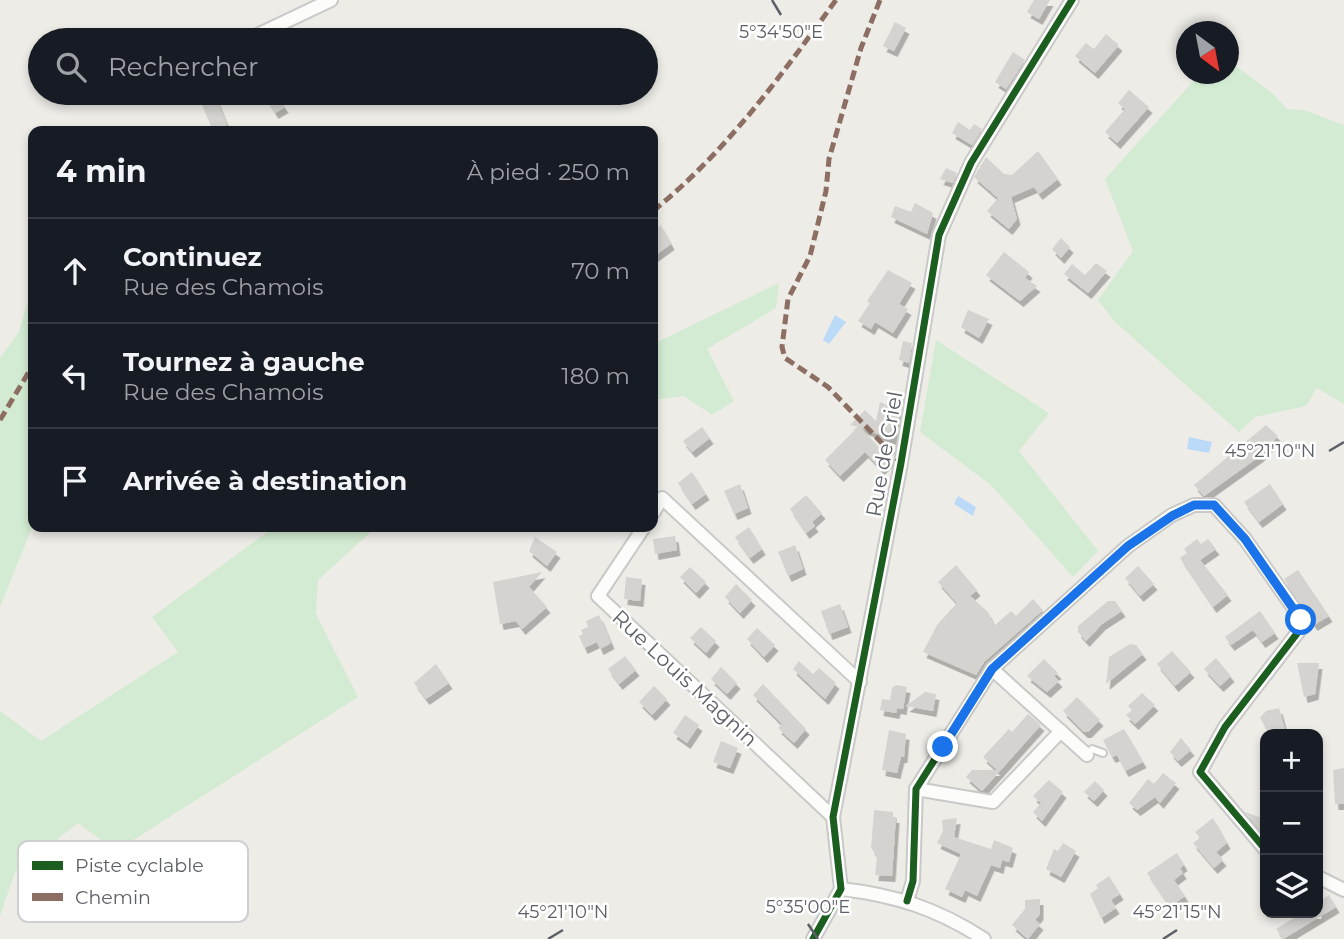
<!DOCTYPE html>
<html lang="fr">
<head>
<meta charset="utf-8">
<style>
  :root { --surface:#171b24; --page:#20242c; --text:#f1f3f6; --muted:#9ea1a6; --line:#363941 }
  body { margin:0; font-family:Montserrat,sans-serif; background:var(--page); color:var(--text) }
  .controls { position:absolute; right:21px; bottom:21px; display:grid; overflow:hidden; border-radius:14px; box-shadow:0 4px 10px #0003 }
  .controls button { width:63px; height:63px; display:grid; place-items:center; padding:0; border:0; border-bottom:2px solid var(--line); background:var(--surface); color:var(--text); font:35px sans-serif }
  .compass { position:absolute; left:1176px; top:21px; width:63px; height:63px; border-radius:50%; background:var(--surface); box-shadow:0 4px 10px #0003; rotate:148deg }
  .stop { position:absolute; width:21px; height:21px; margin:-16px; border:5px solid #1a73e8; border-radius:50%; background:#fff }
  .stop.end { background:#1a73e8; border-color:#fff; box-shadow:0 2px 7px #0008 }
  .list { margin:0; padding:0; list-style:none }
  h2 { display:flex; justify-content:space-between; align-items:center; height:91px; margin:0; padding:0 28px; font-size:30px }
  h2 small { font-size:23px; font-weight:400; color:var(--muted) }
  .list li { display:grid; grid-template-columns:46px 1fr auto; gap:21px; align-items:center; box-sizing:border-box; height:105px; padding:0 28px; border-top:2px solid var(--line) }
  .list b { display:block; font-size:26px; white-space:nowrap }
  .list p { margin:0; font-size:23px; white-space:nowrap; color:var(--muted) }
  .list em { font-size:23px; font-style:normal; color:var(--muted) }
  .icon { flex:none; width:38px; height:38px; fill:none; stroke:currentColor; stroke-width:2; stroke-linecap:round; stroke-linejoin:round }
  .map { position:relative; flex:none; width:1344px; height:939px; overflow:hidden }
  .search { position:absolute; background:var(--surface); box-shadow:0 4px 10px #0003; left:28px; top:28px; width:630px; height:77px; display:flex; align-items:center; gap:18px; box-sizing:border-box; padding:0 24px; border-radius:38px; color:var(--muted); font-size:26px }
  .panel { position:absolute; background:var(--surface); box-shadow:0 4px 10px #0003; left:28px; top:126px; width:630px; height:406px; border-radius:14px }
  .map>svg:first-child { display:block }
  .green { fill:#d3ebd2 }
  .water { fill:#bbdaf8 }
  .building { fill:#d4d3d0; filter:url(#shadow) }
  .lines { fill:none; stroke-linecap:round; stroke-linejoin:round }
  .service-casing { stroke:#c9c9c8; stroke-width:10 }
  .minor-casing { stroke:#c9c9c8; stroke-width:16 }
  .service { stroke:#fcfcfb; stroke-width:6 }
  .minor { stroke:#fcfcfb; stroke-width:12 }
  .quiet { stroke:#8d6e63; stroke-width:5; stroke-dasharray:10 5; stroke-linecap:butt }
  .cycleway-casing { stroke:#fff; stroke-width:11 }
  .cycleway { stroke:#1b5e20; stroke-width:7 }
  .route { stroke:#1a73e8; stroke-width:9 }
  .ticks { fill:none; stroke:#5c6066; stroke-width:2.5 }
  .labels { text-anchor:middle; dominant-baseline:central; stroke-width:5; stroke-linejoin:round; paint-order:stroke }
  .street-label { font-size:21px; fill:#5c6066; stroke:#fff }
  .key { fill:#fff; stroke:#cecfd1; stroke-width:2 }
  .key-label { font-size:19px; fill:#5c6066 }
  .ticks-label { font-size:18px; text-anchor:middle; fill:#5c6066; stroke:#fff; stroke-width:5; stroke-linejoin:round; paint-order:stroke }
</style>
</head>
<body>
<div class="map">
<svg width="1344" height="939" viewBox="0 0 1344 939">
  <defs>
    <filter id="shadow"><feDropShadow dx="3.5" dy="6" stdDeviation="0" flood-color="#0004"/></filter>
  </defs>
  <rect width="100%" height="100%" fill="#edece7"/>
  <!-- green -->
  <g class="green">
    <polygon points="1229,61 1271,92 1287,109 1304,110 1344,125 1344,404 1317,388 1306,406 1255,417 1239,432 1114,321 1098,300 1133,251 1105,179 1200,74 1228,74"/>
    <polygon points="33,283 33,525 0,607 0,358 19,332"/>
    <polygon points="779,283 776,308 707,349 734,401 712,415 684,396 653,400 653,344"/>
    <polygon points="936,340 1049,413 1019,451 1098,551 1073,577 991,485 920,432"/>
    <polygon points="274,527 399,527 373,530 318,580 316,614 358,697 116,851 78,823 15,872 0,916 0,711 41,741 178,652 152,617"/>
  </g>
  <!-- water -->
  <g class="water">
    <polygon points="835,315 846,322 829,344 823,340"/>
    <polygon points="1189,437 1212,442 1209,453 1187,449"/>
    <polygon points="958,496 976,507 973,516 954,504"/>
  </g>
  <!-- building -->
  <g class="building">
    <polygon points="1034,0 1050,0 1039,19 1027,12"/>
    <polygon points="895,22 906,28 894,51 883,46"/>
    <polygon points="1106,34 1119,45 1095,73 1075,56 1086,43 1094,49"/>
    <polygon points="1013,52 1025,60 1006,89 995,82"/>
    <polygon points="1129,90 1149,107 1117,143 1105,132 1125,109 1118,103"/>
    <polygon points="197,93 214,93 227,125 213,131"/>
    <polygon points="276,94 285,107 275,113 267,100"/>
    <polygon points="958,122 970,130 974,124 982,129 972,145 952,133"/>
    <polygon points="1038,151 1058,179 1039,194 1034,187 1011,197 1017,219 1009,229 987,211 998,198 974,177 986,157 1004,174 1012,175"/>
    <polygon points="946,168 957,173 953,183 940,179"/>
    <polygon points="915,203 933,213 927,234 891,217 895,206 911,212"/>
    <polygon points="661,225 671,244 653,257 653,232"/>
    <polygon points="1061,238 1070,247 1061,258 1052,249"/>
    <polygon points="1004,252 1029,272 1025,278 1037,286 1020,301 986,275"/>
    <polygon points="1096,263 1107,271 1088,293 1064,274 1072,264 1085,275"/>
    <polygon points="888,270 912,283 899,304 908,309 893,333 875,322 871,329 858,321 870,303 867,301"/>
    <polygon points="968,310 989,319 979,338 961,327"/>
    <polygon points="903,341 912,343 909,363 899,360"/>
    <polygon points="880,402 901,411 893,439 861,428 891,460 881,469 865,452 840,476 825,460 858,427 850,425 865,410 876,421"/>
    <polygon points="1266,425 1278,436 1260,456 1204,496 1194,485"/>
    <polygon points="702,427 710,438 692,452 683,441"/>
    <polygon points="692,472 706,494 692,504 678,483"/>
    <polygon points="740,484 748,508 734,514 724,491"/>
    <polygon points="1270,484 1283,504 1259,522 1244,502"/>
    <polygon points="806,495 822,513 812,522 815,526 806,533 790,509"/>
    <polygon points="749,527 762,549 750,558 735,537"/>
    <polygon points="675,536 677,550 655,554 653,539"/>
    <polygon points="535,537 557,552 547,566 529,551"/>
    <polygon points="1197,539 1201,544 1208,539 1216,549 1200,560 1228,595 1213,607 1180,558 1187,553 1184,549"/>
    <polygon points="795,545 803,569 788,576 778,552"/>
    <polygon points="956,565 977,590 970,596 988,612 994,626 1011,611 1016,616 1033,599 1043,610 984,662 976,675 923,652 937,625 957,603 938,582"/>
    <polygon points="1138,566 1154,584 1140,596 1125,578"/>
    <polygon points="690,567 706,582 696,593 680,577"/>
    <polygon points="1298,570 1329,616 1314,625 1284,579"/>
    <polygon points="542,572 529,587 547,607 522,629 516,621 500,624 493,582"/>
    <polygon points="626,577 642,579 640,601 624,599"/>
    <polygon points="736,584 752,600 740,613 725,597"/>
    <polygon points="1108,601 1115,601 1122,611 1102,624 1086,641 1078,632 1078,626"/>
    <polygon points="840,604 848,627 829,634 821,611"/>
    <polygon points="1260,611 1275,633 1262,642 1253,630 1231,645 1225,637"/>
    <polygon points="599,615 611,643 600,649 597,642 584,648 579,636 583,634 581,630 588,627 586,621"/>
    <polygon points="701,627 716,641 706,653 690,638"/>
    <polygon points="757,628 775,645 764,657 747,639"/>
    <polygon points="1130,644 1136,645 1143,654 1106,684 1109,657"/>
    <polygon points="1172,651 1191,672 1175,686 1157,664"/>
    <polygon points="625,656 636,670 619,684 608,669"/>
    <polygon points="1216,658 1231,676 1220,686 1204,669"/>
    <polygon points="1044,659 1058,673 1054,676 1059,681 1047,692 1027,676"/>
    <polygon points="799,661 813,674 819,668 836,683 825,699 793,669"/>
    <polygon points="1297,663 1319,663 1315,694 1304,697"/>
    <polygon points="436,664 449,683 426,699 414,683"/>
    <polygon points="721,667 737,683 727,694 711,679"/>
    <polygon points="763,684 806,729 794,743 778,728 782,724 753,695"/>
    <polygon points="896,685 907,687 903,709 897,708 896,713 880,710 882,699 890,700 892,688"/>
    <polygon points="654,686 667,699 652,715 639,702"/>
    <polygon points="925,692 936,694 933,711 906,706"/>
    <polygon points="1142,693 1155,705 1135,724 1126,715 1132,710 1128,706"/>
    <polygon points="1077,697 1100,720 1088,732 1084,732 1063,711"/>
    <polygon points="1279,708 1285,730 1280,734 1270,734 1260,718 1266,711"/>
    <polygon points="1028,714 1041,725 982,791 966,777 972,770 997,770 983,757 1009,729 1012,732"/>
    <polygon points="685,715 699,725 687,743 673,733"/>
    <polygon points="1124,729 1143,762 1125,771 1117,755 1112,757 1103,740"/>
    <polygon points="889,730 906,734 904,757 901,757 897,773 882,770"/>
    <polygon points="1181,738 1191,750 1178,761 1170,752"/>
    <polygon points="721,741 738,748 730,768 713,762"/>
    <polygon points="1344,768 1344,804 1335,804 1333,770"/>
    <polygon points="1163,773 1176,783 1160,803 1155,797 1137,810 1129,803 1148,779 1154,784"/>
    <polygon points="1049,780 1063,792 1042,821 1033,812 1041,803 1033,796"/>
    <polygon points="1095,781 1104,790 1094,801 1084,792"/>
    <polygon points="874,810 893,812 893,817 896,817 892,876 875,875 877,856 871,848"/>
    <polygon points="1245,812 1265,819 1265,836"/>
    <polygon points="957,818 954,837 991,849 994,840 1013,848 1009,862 1002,860 1000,868 991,865 977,896 965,890 962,897 945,889 961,854 937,843 943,831 942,820"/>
    <polygon points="1213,818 1227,843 1216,852 1223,860 1214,868 1193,843 1200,838 1195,832"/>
    <polygon points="1063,843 1076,851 1061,877 1046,869 1054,849 1058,851"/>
    <polygon points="1177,853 1184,865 1180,868 1183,873 1174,880 1185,896 1170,907 1147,873"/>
    <polygon points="1109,876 1120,894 1111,900 1116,908 1101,918 1090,894 1098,888 1096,885"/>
    <polygon points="1329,895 1336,907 1283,939 1276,929 1302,913 1318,913 1318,902"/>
    <polygon points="1040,899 1040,914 1035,920 1040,924 1028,939 1012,925 1025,909 1025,900"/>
  </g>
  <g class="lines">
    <!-- service casing -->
    <g class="service-casing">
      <polyline id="service" points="1087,754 1092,749 1103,753"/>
    </g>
    <!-- minor casing -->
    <g class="minor-casing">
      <g id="minor">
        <polyline points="247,40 331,0"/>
        <polyline points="653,513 662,498 860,682"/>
        <polyline points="644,527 598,596 833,817"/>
        <polyline points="992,669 1087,755"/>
        <polyline points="916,789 993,802 1061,731"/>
        <polyline points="1318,877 1344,890"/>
        <path d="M841,889C895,895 938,909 984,939"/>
        <polyline points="907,901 913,881 916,789 992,669 1128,546 1172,515 1194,505 1214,505 1245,539 1302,620 1302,627 1225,727 1200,772 1265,849"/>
        <polyline points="813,939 841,889 833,817 901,463 939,235 971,163 1072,0"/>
      </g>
    </g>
    <!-- service -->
    <use href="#service" class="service"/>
    <!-- minor -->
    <use href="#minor" class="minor"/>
    <!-- quiet -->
    <g class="quiet">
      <polyline points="880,0 861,48 829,159 826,191 810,256 788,299 782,347 785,358 828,387 901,463"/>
      <path d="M653,211C727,151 780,77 836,0"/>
      <polyline points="0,420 33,365"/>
    </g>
    <!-- cycleway casing -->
    <g class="cycleway-casing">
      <g id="cycleway">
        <polyline points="907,901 913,881 916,789 992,669 1128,546 1172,515 1194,505 1214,505 1245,539 1302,620 1302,627 1225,727 1200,772 1265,849"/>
        <polyline points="813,939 841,889 833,817 901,463 939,235 971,163 1072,0"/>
      </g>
    </g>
    <!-- cycleway -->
    <use href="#cycleway" class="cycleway"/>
  </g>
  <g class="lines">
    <!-- route -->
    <polyline class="route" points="943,747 992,669 1128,546 1172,516 1194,505 1214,505 1245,539 1301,620"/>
  </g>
  <!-- ticks -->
  <path class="ticks" d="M772,0L781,15M1329,451L1344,442M808,924L818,939M548,939L563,930M1163,939L1177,930"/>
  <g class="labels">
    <!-- street labels -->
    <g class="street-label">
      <text transform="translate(884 454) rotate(-80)">Rue de Criel</text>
      <text transform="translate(685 678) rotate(43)">Rue Louis Magnin</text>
    </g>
  </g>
  <!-- legend -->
  <rect x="18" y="841" width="230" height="81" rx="10" class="key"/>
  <rect x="32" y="861" width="31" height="9" fill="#1b5e20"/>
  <rect x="32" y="893" width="31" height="8" fill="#8d6e63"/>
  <g class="key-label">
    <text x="75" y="872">Piste cyclable</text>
    <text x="75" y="904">Chemin</text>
  </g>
  <g class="ticks-label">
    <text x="781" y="38">5°34'50"E</text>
    <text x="1270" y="457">45°21'10"N</text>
    <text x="808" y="913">5°35'00"E</text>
    <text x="563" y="918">45°21'10"N</text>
    <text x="1177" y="918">45°21'15"N</text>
  </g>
</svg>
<div class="controls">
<button>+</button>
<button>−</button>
<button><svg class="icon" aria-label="layers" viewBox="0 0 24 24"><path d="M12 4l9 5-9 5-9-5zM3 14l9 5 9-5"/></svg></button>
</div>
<svg class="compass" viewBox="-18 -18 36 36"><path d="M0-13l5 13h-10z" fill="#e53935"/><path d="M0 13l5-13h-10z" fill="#9ea1a6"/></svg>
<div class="stop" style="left:1301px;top:620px"></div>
<div class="stop end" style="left:943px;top:747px"></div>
<div class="search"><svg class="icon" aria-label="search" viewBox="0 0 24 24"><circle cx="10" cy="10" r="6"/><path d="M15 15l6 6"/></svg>Rechercher</div>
<section class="panel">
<h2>4 min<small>À pied · 250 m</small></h2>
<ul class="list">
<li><svg class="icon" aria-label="ahead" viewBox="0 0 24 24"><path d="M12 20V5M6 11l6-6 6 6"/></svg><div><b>Continuez</b><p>Rue des Chamois</p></div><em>70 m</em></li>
<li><svg class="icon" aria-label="left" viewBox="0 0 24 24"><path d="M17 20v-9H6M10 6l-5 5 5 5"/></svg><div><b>Tournez à gauche</b><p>Rue des Chamois</p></div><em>180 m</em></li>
<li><svg class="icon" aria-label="arrive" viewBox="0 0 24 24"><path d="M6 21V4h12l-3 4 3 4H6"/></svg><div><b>Arrivée à destination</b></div></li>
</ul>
</section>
</div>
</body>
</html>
